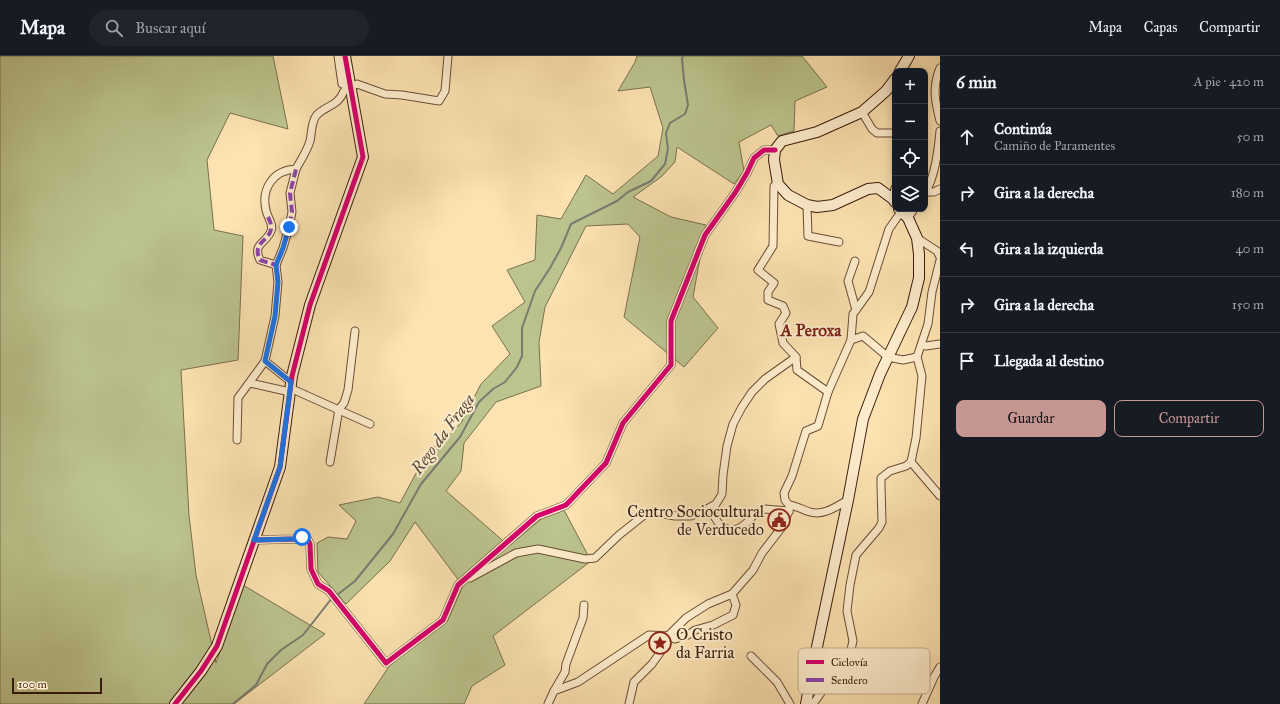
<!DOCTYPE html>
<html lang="es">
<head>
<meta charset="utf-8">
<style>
  :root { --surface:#171b24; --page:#20242c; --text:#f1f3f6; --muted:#9ea1a6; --line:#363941; --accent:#c59692 }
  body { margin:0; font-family:"IM FELL Great Primer",serif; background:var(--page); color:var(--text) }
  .controls { position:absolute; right:12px; top:12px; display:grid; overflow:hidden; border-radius:8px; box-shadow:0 2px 10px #0003 }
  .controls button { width:36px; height:36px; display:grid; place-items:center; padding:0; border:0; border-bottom:1px solid var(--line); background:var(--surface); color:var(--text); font:20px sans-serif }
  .scale { position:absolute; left:12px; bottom:10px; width:90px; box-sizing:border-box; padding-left:4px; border:2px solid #3a1b0a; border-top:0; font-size:11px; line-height:14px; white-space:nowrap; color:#3a1b0a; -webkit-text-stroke:3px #feedcd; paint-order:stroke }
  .stop { position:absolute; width:12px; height:12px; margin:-9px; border:3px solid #1a73e8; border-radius:50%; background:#fff }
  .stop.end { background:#1a73e8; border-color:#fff; box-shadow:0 1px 4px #0008 }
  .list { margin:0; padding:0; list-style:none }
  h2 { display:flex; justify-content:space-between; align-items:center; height:52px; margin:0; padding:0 16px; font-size:17px }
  h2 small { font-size:13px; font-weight:400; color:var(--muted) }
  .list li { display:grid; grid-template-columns:26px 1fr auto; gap:12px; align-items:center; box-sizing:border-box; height:56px; padding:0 16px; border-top:1px solid var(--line) }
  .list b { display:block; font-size:15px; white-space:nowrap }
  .list p { margin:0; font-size:13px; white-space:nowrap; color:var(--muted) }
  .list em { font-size:13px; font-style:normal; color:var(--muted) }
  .actions { display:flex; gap:8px; padding:12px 16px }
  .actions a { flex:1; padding:9px 0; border:1px solid var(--accent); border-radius:8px; text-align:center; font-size:14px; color:var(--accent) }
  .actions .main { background:var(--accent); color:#111 }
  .icon { flex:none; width:22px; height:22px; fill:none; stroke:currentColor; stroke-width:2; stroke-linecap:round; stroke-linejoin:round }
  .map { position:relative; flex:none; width:940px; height:648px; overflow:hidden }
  header { display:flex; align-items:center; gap:24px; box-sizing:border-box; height:56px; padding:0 20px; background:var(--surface); border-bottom:1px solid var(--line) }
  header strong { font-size:19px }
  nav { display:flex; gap:22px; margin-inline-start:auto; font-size:14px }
  .search { width:280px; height:36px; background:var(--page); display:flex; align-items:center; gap:10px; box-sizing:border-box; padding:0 14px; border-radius:22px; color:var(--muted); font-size:15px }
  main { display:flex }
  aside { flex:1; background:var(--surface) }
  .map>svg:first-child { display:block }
  .green { fill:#bcc48e; stroke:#7b704c }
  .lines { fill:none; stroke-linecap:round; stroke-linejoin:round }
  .stream { stroke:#7a7b72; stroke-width:2 }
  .street-casing { stroke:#6b4d34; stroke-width:9 }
  .secondary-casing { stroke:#3a1b0a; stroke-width:12 }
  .street { stroke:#feedcd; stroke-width:7 }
  .secondary { stroke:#feedcd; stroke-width:10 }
  .quiet { stroke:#8e44ad; stroke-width:4; stroke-dasharray:8 4; stroke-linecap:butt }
  .cycleway-casing { stroke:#feedcd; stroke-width:8 }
  .cycleway { stroke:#d6006c; stroke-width:5 }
  .route { stroke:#1a73e8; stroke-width:5 }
  .labels { text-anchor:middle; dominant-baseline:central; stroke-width:4; stroke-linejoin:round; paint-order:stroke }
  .poi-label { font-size:16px; fill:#3a1b0a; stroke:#feedcd; text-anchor:end }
  .neighbourhood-label { font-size:17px; font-weight:bold; fill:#7a1f14; stroke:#feedcd }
  .water-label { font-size:17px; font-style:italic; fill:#5a4b3e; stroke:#feedcd }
  .key { fill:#feedcd; stroke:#c3ae92; stroke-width:1 }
  .key-label { font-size:11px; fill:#3a1b0a }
</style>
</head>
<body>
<header>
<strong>Mapa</strong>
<div class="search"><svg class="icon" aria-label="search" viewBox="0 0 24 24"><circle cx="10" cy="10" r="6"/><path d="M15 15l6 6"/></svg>Buscar aquí</div>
<nav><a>Mapa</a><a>Capas</a><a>Compartir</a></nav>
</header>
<main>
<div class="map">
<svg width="940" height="648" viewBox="0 0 940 648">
  <rect width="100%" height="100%" fill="#fde3b2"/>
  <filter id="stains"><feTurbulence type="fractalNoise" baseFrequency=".005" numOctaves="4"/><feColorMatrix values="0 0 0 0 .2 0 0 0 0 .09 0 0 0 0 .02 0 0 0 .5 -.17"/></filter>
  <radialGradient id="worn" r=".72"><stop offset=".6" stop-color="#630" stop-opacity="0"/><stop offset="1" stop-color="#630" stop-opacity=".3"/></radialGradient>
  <!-- green -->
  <g class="green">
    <polygon points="0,0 273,0 288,73 230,57 207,104 214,174 243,180 238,304 181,314 189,459 196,519 216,607 243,529 325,578 234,648 0,648"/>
    <polygon points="637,0 802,0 827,31 795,45 794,75 778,80 771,69 739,86 744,115 734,128 677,91 675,106 661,121 633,141 671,161 706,169 693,241 718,272 684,311 624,261 640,181 628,168 586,170 545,251 539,286 541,330 496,346 464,387 461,415 446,435 509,490 541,463 564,454 591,505 493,580 505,609 472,630 464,648 364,648 390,609 447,566 463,530 415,466 390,505 346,548 318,516 317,487 328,481 347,483 356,465 339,449 378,441 400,447 427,397 461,367 481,328 510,298 492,270 525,246 507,214 535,204 537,159 561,163 586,119 613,138 658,100 663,72 650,31 618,35 635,6"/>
  </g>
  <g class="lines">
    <!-- stream -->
    <g class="stream">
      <polyline points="337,539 355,525 393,478 421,428 460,381 479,346 493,333 505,326 517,311 522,300 522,272 535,235 550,212 561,192 571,168 617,145 628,136 651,125 665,108 668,93 666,77 670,67 685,58 688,49 684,24 682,3 683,0"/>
      <polyline points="233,648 256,629 267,608 281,594 303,579 332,542"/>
    </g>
    <!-- street casing -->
    <g class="street-casing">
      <g id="street">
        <polyline points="338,0 342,28 351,31"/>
        <path d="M940,12C932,31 935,45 940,65"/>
        <polyline points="862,56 872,73 877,77 895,77"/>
        <polyline points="778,128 774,130 773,190 758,214 774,227 768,236 768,244 783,250 786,257 779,268 783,287 796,301 797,314 828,336"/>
        <polyline points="926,136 934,136 940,133"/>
        <path d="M925,137C935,121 938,95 940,75"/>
        <polyline points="893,143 895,132"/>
        <polyline points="807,149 808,180 839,186"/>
        <polyline points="908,162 914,153"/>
        <polyline points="917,182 937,195 940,201"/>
        <polyline points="855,205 848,225 856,254"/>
        <path d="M276,209L260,204C252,187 266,188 271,175C274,168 267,161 266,154C261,133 273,114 296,113C301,104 307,95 310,85C312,77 311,67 316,60C325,49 337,52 344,35L357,28L385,38L402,39L439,45L445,35L448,0"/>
        <polyline points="851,284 863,280 888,301 903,304 917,301"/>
        <polyline points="922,289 926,290 940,288"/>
        <polyline points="291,326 265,305 275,260 278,226 276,209 283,192 289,171 292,156 290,137 296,113"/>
        <polyline points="250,327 290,336"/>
        <polyline points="290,332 370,368"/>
        <polyline points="237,384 238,342 265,305"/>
        <polyline points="330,406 339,353 344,347 348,334 355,275"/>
        <polyline points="911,406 940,440"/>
        <path d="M789,449C797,450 803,454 810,456C824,460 837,450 848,444"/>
        <path d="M711,451C715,467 727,482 744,469C747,467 749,464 751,462C754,458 759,456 764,453L789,455"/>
        <polyline points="254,484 296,483 302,481 307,482 310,488 311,513 318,528 329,535 386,607 443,564 458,529 537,460 566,449 606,407 623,367 671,309 671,265 705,179 735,137 747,117 754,102 764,94 775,94"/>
        <polyline points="470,522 516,497 538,493 585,503 595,502 619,479 648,456 654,456 675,460 691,460 707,453 716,448 722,438 723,419 727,390 733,368 742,351 752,336 765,323 796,301"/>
        <polyline points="751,600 777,626 790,648"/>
        <polyline points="554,635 565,616 566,608 583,562 584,549"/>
        <polyline points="548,648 554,635 578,626 649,579 668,580 686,562 708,548 732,538 753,514 762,497 782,471 789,455 789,449 785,444 784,437 792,420 806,375 818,370 828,336 851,284 853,258 869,236 889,173 901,156"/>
        <polyline points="629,648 634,626 652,608 662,594 668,580 675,583 688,579 695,574 713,569 733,559 736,549 732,538"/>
        <polyline points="813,648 833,620 849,602 853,585 847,555 850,529 856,499 879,472 882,466 881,430 881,422 890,415 906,410 911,406 916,382 922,320 917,301 928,268 932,236 940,204"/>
        <polyline points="922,648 934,621 940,611"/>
      </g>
    </g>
    <!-- secondary casing -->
    <g class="secondary-casing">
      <g id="secondary">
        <polyline points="900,15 909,0"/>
        <polyline points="895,23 886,35 862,56 817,76 782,85 775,94 774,104 778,128 788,139 807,149 817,151 833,149 868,133 878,132 893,143 895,146"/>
        <polyline points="175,648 201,615 217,590 280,411 292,320 310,249 363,101 345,0"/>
        <polyline points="806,648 814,605 848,444 863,363 880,318 912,251 919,222 919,198 917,182 908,162 899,153"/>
      </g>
    </g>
    <!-- street -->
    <use href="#street" class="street"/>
    <!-- secondary -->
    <use href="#secondary" class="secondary"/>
    <!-- quiet -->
    <g class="quiet">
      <path d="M268,161C281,185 249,182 260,204L276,209"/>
      <polyline points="278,226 276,209 283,192 289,171 292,156 290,137 296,113"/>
    </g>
    <!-- cycleway casing -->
    <g class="cycleway-casing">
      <g id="cycleway">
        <polyline points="254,484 296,483 302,481 307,482 310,488 311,513 318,528 329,535 386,607 443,564 458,529 537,460 566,449 606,407 623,367 671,309 671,265 705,179 735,137 747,117 754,102 764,94 775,94"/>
        <polyline points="175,648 201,615 217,590 280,411 292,320 310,249 363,101 345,0"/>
      </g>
    </g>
    <!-- cycleway -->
    <use href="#cycleway" class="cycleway"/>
  </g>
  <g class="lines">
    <!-- route -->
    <polyline class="route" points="289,171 283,192 276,209 278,226 275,260 265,305 291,326 280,411 254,484 296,483 302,481"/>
  </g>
  <!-- icons -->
  <defs>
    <g id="civic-ring" transform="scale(1.15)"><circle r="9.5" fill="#feedcd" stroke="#8f2418" stroke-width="1.5"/><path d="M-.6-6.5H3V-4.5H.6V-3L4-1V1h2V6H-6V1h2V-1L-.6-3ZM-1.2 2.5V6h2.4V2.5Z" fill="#8f2418"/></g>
    <g id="sight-ring" transform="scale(1.15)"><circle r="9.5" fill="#feedcd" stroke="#8f2418" stroke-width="1.5"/><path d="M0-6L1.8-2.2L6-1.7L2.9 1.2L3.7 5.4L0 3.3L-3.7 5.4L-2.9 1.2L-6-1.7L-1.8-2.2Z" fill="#8f2418"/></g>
  </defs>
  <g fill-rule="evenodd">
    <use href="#civic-ring" x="779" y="464"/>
    <use href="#sight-ring" x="660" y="587"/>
  </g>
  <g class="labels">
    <!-- poi labels -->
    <g class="poi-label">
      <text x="764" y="455">Centro Sociocultural<tspan x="764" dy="18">de Verducedo</tspan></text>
      <text x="676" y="578" text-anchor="start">O Cristo<tspan x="676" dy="18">da Farria</tspan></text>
    </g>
    <!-- neighbourhood labels -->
    <g class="neighbourhood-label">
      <text x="811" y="274">A Peroxa</text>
    </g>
    <!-- water labels -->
    <g class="water-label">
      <text transform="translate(443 378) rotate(-54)">Rego da Fraga</text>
    </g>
  </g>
  <!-- legend -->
  <rect x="798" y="592" width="132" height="46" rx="6" class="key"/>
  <rect x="806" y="604" width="18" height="4" fill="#d6006c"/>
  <rect x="806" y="622" width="18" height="4" fill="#8e44ad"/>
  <g class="key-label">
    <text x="831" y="610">Ciclovía</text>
    <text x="831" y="628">Sendero</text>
  </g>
  <rect width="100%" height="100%" filter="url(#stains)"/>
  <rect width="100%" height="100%" fill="url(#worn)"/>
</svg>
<div class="controls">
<button>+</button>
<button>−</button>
<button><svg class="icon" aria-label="locate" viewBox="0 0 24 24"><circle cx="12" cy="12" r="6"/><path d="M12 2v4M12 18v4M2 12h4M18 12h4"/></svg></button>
<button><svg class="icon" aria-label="layers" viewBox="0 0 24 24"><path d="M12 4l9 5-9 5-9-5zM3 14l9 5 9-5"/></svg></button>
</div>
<div class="scale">100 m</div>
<div class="stop" style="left:302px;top:481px"></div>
<div class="stop end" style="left:289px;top:171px"></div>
</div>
<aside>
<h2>6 min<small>A pie · 420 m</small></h2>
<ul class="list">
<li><svg class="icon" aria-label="ahead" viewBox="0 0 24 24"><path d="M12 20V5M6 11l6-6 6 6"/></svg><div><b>Continúa</b><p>Camiño de Paramentes</p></div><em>50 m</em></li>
<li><svg class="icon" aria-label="right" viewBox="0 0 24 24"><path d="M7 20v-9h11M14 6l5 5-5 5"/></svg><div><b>Gira a la derecha</b></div><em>180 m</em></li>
<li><svg class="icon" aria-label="left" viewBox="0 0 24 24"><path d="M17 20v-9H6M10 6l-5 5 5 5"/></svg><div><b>Gira a la izquierda</b></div><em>40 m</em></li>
<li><svg class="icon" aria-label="right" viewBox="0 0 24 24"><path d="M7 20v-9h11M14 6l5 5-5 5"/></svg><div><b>Gira a la derecha</b></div><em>150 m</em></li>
<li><svg class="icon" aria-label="arrive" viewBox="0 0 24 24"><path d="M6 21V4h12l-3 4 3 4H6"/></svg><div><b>Llegada al destino</b></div></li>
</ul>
<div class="actions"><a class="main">Guardar</a><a>Compartir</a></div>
</aside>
</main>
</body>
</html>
